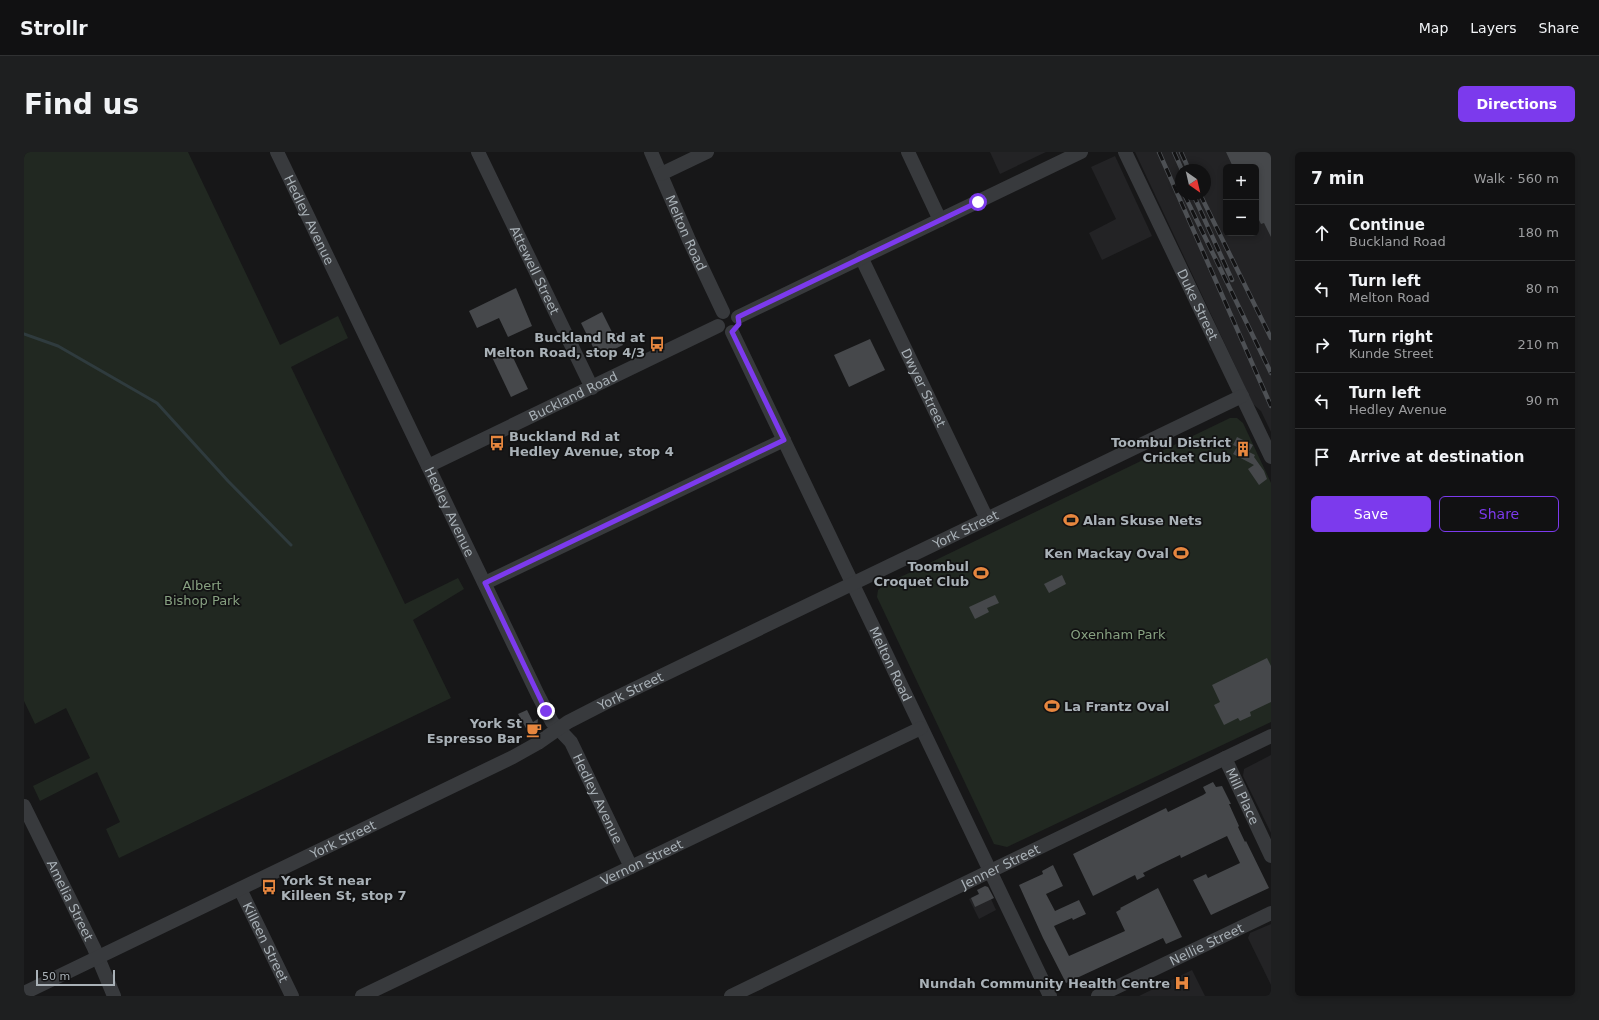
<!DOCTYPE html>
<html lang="en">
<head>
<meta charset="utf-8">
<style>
  :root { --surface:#111112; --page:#1e1f20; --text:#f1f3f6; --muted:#9c9d9f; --line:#303132; --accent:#7c3aed }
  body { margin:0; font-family:"DejaVu Sans",sans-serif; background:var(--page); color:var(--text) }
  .controls { position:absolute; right:12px; top:12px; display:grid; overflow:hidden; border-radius:6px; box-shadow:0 2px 6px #0003 }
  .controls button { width:36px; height:36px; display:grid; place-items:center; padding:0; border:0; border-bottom:1px solid var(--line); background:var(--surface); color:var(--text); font:20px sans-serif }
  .compass { position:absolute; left:1151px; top:12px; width:36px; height:36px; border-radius:50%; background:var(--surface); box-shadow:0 2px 6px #0003; rotate:146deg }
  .scale { position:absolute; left:12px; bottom:10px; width:79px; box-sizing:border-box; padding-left:4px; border:2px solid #a9b1b7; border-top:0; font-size:11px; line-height:14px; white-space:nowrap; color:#a9b1b7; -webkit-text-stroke:3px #121213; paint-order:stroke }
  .stop { position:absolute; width:12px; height:12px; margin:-9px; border:3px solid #7c3aed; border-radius:50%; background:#fff }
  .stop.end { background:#7c3aed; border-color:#fff; box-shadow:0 1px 4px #0008 }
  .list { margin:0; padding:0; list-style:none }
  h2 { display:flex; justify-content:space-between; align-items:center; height:52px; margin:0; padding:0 16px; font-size:17px }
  h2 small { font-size:13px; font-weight:400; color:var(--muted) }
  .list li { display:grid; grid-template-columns:26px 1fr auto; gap:12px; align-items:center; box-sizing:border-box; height:56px; padding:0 16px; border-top:1px solid var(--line) }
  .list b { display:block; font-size:15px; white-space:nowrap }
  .list p { margin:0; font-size:13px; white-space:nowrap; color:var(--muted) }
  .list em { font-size:13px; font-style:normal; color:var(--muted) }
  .actions { display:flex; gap:8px; padding:12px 16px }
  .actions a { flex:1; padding:9px 0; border:1px solid var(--accent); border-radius:6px; text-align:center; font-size:14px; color:var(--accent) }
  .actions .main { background:var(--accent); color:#fff }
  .icon { flex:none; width:22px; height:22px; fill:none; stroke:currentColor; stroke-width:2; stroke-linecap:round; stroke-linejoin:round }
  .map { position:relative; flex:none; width:1247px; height:844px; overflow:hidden; border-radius:6px }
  header { display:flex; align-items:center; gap:24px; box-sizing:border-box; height:56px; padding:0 20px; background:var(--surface); border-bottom:1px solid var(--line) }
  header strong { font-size:19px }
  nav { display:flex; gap:22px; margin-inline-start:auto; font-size:14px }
  .intro { display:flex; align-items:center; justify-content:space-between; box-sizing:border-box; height:96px; padding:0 24px }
  h1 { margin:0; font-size:28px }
  .button { padding:10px 18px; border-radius:6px; background:var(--accent); color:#fff; font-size:14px; font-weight:700 }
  main { display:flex; gap:24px; padding:0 24px }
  aside { flex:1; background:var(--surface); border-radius:6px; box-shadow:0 2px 6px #0003 }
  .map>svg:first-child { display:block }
  .built { fill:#232325; fill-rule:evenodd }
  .green { fill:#212821 }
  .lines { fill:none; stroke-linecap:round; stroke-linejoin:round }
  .stream { stroke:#2f3b3e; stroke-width:3 }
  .building { fill:#46484b }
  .minor { stroke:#383a3d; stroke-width:14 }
  .rail-casing { stroke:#4d5054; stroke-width:4.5 }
  .rail { stroke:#121213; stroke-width:3; stroke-dasharray:9; stroke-linecap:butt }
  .route { stroke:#7c3aed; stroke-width:5 }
  .labels { text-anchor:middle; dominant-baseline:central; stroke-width:3.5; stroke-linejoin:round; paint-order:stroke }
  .street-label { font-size:13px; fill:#a9b1b7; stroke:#121213 }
  .poi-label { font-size:13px; font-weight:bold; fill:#a9b1b7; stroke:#121213; text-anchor:end }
  .park-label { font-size:13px; fill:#87a181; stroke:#121213 }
</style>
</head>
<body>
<header>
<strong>Strollr</strong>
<nav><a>Map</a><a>Layers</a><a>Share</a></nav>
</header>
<div class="intro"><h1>Find us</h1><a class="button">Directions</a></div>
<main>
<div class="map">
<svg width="1247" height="844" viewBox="0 0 1247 844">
  <rect width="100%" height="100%" fill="#171718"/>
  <!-- built -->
  <g class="built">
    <polygon points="966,0 1022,0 976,22"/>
    <path d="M1111,0H1247V280L1237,259L1229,252ZM1202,15H1232V81H1202ZM1157,18H1181V42H1157Z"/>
    <polygon points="1091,4 1128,84 1078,108 1065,81 1092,67 1067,15"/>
    <polygon points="1247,603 1247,681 1219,624 1220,617"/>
    <polygon points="963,738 972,758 955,767 945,747"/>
    <polygon points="1247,772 1247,833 1224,786 1226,781"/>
    <polygon points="1168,818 1181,844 1115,844"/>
  </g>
  <!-- green -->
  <g class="green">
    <polygon points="0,0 164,0 256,193 314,164 324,186 267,215 381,452 434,426 440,437 389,468 427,546 95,706 82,677 96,670 73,620 16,649 9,634 66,606 42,556 11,572 0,549"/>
    <polygon points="1206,266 1213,266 1219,271 1247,331 1247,570 983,695 970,692 853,445 854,438 860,433"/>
  </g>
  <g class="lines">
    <!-- stream -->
    <polyline class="stream" points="0,182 34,194 133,251 204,329 267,393"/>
  </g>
  <!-- building -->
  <g class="building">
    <polygon points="1202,0 1247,0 1247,85 1240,71 1237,72 1232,62 1232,15 1209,15"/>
    <polygon points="492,136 508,174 484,185 475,166 453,176 445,159"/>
    <polygon points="578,160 589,182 593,181 599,193 574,205 557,171"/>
    <polygon points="846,187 861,218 825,235 810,203"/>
    <polygon points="484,195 504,237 487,245 467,203"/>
    <polygon points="1213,285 1229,293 1225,300 1231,303 1230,305 1240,319 1243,327 1235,333 1224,317 1230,313 1209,302 1213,295 1209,293"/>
    <polygon points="1038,423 1042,432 1025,441 1020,432"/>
    <polygon points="971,443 975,451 963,456 965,460 951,467 945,455"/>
    <polygon points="1243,506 1247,514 1247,550 1226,560 1227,564 1216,569 1214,566 1200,573 1190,553 1196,550 1188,533"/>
    <polygon points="503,558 509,570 514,567 513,576 507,585 494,562"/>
    <polygon points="1189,630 1192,635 1198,634 1207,652 1205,652 1215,674 1214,675 1221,690 1222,689 1245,736 1187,763 1169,728 1182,722 1184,726 1216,711 1203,684 1157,706 1156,703 1133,714 1119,721 1121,724 1113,728 1111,723 1069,744 1049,702 1142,656 1144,660 1179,643 1182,641 1179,635"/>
    <polygon points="1029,713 1039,734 1022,742 1031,759 1055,748 1062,762 1049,768 1048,766 1030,774 1045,804 1101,779 1092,760 1097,757 1096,756 1134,736 1158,785 1142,792 1139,786 1042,831 1019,786 995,733 1019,722 1018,719"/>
    <polygon points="961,734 964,735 970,746 951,755 947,746 955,742 953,738"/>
  </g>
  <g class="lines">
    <!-- minor -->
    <g class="minor">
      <path id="s1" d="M253,0L514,543L528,570L547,590L607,715"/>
      <path id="s2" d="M454,0L568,236"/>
      <path id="s3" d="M627,0L665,88L699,160"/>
      <polyline points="884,0 916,68"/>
      <path id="s4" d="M1101,0L1247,305"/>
      <polyline points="637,22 683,0"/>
      <path id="s5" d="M837,105L963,367"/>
      <polyline points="714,165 1057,0"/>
      <path id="s6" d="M708,180L1026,844"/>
      <path id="s7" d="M404,314L694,174"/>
      <polyline points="461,431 760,288"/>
      <path id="s8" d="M1201,606L1247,704"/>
      <path id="s9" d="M0,654L70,796L90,844"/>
      <path id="s10" d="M216,737L268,844"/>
      <path id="s11" d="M0,841L489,605L514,591L544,570L581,551L1218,244"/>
      <path id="s12" d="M338,844L897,576"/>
      <path id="s13" d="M707,844L1247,584"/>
      <path id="s14" d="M1074,844L1247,761"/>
    </g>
    <!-- rail casing -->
    <g class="rail-casing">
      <g id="rail">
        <polyline points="1135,0 1247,254"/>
        <polyline points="1150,0 1158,18"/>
        <polyline points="1157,0 1165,18"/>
        <polyline points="1160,42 1247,221"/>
        <polyline points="1169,42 1208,128"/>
        <polyline points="1176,42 1247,186"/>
      </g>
    </g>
    <!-- rail -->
    <use href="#rail" class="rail"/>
  </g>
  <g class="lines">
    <!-- route -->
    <polyline class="route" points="522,559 461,431 760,288 708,180 715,172 714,165 954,50"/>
  </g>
  <!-- icons -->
  <defs>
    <g id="bus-bare" transform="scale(1.2)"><path d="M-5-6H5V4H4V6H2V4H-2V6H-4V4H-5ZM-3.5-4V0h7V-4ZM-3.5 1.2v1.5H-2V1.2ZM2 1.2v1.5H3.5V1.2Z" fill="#e7873f" stroke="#121213" stroke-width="2.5" paint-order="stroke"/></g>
    <g id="building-bare" transform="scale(1.2)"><path d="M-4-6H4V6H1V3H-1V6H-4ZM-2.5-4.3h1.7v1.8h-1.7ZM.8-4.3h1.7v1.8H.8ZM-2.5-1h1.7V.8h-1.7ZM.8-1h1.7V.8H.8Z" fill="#e7873f" stroke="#121213" stroke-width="2.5" paint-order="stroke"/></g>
    <g id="stadium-bare" transform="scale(1.2)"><path d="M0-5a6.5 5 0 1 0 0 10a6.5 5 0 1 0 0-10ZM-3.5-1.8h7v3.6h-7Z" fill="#e7873f" stroke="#121213" stroke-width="2.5" paint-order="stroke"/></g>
    <g id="cafe-bare" transform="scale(1.2)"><path d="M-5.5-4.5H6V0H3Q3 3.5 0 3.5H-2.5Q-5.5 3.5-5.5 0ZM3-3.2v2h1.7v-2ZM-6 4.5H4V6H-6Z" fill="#e7873f" stroke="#121213" stroke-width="2.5" paint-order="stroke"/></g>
    <g id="hospital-bare" transform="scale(1.2)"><path d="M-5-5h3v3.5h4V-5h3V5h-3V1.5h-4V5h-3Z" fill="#e7873f" stroke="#121213" stroke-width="2.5" paint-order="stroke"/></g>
  </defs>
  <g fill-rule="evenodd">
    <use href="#bus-bare" x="633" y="192"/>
    <use href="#bus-bare" x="473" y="291"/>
    <use href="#building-bare" x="1219" y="297"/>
    <use href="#stadium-bare" x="1047" y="368"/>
    <use href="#stadium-bare" x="1157" y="401"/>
    <use href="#stadium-bare" x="957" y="421"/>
    <use href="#stadium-bare" x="1028" y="554"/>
    <use href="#cafe-bare" x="510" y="578"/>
    <use href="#bus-bare" x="245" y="735"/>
    <use href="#hospital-bare" x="1158" y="831"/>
  </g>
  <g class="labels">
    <!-- street labels -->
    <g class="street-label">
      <text stroke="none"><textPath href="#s1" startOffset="75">Hedley Avenue</textPath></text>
      <text stroke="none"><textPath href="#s3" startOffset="88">Melton Road</textPath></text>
      <text stroke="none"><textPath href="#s2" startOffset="131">Attewell Street</textPath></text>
      <text stroke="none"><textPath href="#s4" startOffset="169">Duke Street</textPath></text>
      <text stroke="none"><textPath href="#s5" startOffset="145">Dwyer Street</textPath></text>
      <text stroke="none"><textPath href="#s7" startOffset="161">Buckland Road</textPath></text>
      <text stroke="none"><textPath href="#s1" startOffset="399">Hedley Avenue</textPath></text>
      <text stroke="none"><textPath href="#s11" startOffset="1050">York Street</textPath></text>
      <text stroke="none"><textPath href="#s6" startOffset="368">Melton Road</textPath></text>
      <text stroke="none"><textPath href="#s11" startOffset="678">York Street</textPath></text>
      <text stroke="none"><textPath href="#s8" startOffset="42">Mill Place</textPath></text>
      <text stroke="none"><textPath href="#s1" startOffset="723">Hedley Avenue</textPath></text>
      <text stroke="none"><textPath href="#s11" startOffset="354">York Street</textPath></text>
      <text stroke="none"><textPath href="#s12" startOffset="310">Vernon Street</textPath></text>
      <text stroke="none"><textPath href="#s13" startOffset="299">Jenner Street</textPath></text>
      <text stroke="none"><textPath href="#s9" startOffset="105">Amelia Street</textPath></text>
      <text stroke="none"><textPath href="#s10" startOffset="59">Killeen Street</textPath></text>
      <text stroke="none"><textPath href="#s14" startOffset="120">Nellie Street</textPath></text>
    </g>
    <!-- poi labels -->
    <g class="poi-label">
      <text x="621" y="185">Buckland Rd at<tspan x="621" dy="15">Melton Road, stop 4/3</tspan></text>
      <text x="485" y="284" text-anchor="start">Buckland Rd at<tspan x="485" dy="15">Hedley Avenue, stop 4</tspan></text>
      <text x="1207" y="290">Toombul District<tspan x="1207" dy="15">Cricket Club</tspan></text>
      <text x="1059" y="368" text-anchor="start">Alan Skuse Nets</text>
      <text x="1145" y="401">Ken Mackay Oval</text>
      <text x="945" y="414">Toombul<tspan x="945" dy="15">Croquet Club</tspan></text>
      <text x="1040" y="554" text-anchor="start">La Frantz Oval</text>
      <text x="498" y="571">York St<tspan x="498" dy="15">Espresso Bar</tspan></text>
      <text x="257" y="728" text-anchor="start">York St near<tspan x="257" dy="15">Killeen St, stop 7</tspan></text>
      <text x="1146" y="831">Nundah Community Health Centre</text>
    </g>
    <!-- park labels -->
    <g class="park-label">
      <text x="178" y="433">Albert<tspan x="178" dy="15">Bishop Park</tspan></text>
      <text x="1094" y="482">Oxenham Park</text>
    </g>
  </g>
</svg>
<div class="controls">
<button>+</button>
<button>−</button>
</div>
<svg class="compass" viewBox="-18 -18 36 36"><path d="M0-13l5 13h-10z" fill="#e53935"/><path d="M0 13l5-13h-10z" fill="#9c9d9f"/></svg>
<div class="scale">50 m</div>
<div class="stop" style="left:954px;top:50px"></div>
<div class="stop end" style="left:522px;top:559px"></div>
</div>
<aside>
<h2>7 min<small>Walk · 560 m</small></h2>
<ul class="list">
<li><svg class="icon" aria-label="ahead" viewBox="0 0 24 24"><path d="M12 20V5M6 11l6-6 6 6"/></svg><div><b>Continue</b><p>Buckland Road</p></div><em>180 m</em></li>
<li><svg class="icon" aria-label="left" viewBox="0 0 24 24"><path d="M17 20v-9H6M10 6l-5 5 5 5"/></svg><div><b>Turn left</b><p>Melton Road</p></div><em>80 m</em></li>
<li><svg class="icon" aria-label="right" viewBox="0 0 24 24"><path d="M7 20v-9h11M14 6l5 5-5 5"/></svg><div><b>Turn right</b><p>Kunde Street</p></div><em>210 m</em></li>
<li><svg class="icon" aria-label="left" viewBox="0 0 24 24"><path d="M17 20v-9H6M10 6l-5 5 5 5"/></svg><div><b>Turn left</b><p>Hedley Avenue</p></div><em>90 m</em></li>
<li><svg class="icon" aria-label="arrive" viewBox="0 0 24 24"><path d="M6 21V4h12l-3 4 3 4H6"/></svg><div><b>Arrive at destination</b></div></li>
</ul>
<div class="actions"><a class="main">Save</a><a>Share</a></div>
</aside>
</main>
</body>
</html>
